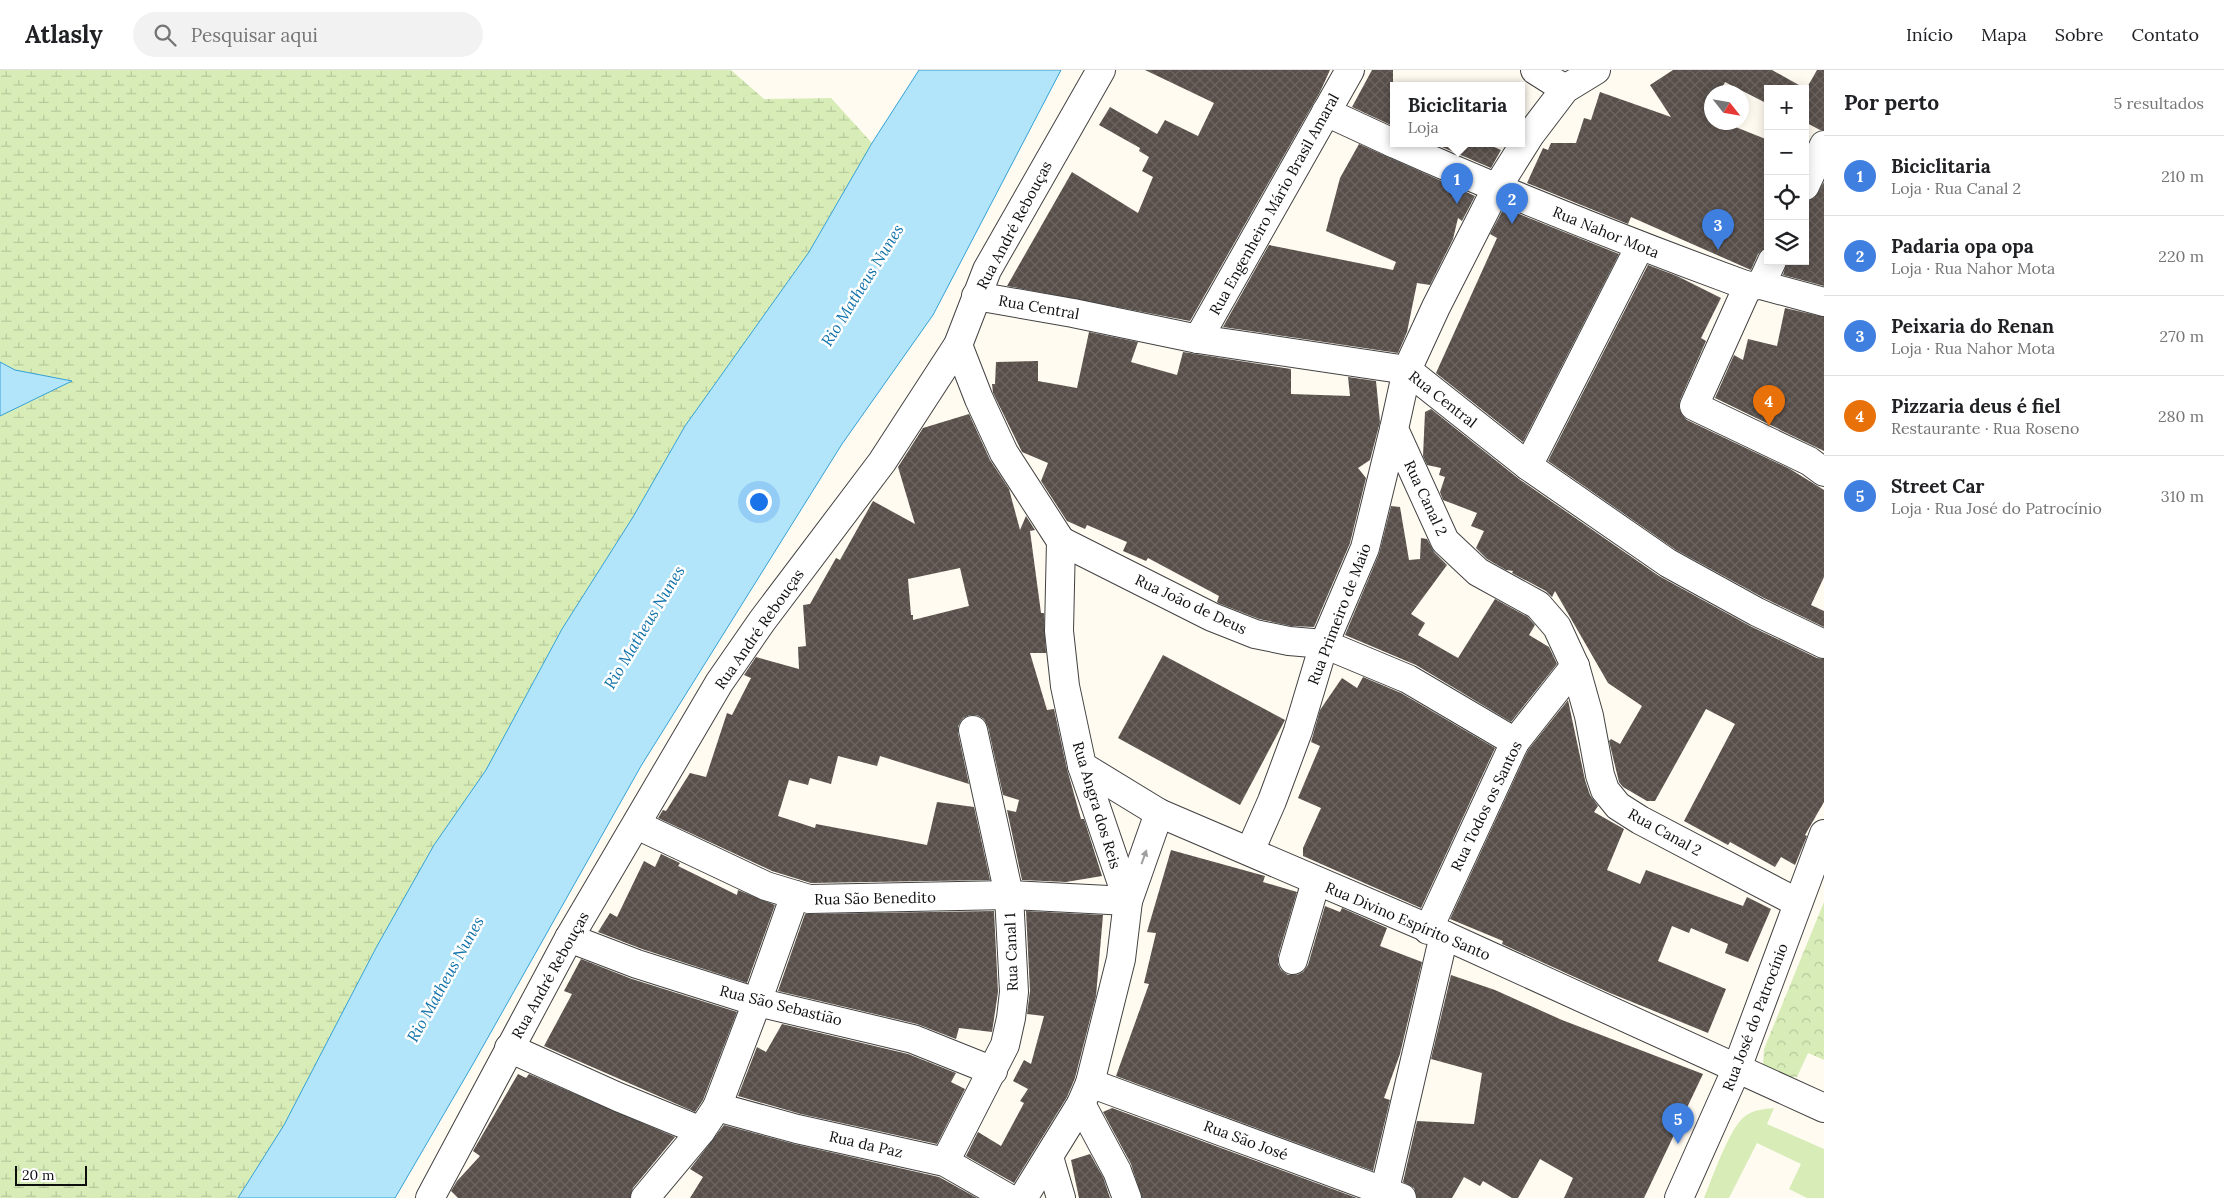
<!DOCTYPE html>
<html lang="pt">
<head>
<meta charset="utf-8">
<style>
  :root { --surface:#fff; --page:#f2f2f2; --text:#202124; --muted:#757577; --line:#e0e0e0; --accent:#1a73e8 }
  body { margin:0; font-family:Lora,serif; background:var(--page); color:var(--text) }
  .controls { position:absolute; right:15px; top:15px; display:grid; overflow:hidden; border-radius:0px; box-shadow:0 2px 12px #0003 }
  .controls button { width:45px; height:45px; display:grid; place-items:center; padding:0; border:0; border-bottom:1px solid var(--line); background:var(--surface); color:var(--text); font:25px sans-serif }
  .compass { position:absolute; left:1704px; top:15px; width:45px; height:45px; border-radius:50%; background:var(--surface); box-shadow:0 2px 12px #0003; rotate:121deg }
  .scale { position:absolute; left:15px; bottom:12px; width:72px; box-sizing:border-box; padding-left:5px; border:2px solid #0f0f0f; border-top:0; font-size:14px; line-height:18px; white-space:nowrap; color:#0f0f0f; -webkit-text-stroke:4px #fff; paint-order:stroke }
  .you { position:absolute; left:758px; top:431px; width:18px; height:18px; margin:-12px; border:4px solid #fff; border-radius:50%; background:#1a73e8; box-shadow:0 0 0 8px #1a73e833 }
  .badge { display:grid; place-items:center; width:32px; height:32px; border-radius:50%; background:var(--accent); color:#fff; font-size:16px; font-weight:700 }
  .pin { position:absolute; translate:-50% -41px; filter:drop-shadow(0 1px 2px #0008) }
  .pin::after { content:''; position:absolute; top:26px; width:18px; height:15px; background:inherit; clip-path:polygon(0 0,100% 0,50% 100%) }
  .popup { position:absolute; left:1390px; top:12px; width:135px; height:65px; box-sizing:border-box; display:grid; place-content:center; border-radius:0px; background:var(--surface); filter:drop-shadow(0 1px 4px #0005); font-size:16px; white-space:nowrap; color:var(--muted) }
  .popup b { font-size:19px; color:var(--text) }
  .popup::after { content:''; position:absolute; left:50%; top:100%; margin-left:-10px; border:10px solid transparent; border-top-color:var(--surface) }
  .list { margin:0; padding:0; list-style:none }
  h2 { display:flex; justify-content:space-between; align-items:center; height:65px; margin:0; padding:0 20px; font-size:21px }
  h2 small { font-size:16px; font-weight:400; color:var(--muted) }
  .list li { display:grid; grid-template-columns:32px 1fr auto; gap:15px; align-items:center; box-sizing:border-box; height:80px; padding:0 20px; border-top:1px solid var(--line) }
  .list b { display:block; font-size:19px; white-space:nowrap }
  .list p { margin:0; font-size:16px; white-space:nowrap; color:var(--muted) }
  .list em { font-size:16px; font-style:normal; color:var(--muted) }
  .icon { flex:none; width:28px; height:28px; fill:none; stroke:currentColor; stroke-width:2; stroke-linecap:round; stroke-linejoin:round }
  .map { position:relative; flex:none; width:1824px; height:1128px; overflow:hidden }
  header { display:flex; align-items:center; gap:30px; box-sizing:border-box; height:70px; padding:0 25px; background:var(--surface); border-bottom:1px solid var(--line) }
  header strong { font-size:24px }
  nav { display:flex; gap:28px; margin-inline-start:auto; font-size:18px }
  .search { width:350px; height:45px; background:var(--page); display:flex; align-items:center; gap:12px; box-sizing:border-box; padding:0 18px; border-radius:28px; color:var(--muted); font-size:19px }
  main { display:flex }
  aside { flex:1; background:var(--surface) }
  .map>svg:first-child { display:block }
  .grass { fill:#d7ecb7 }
  .wetland { fill:url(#wetland-marsh) }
  .park { fill:url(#park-crowns) }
  .water { fill:#b2e4fa; stroke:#34a1d5 }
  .building { fill:url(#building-cross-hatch); fill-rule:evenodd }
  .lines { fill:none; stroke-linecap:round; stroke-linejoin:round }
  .minor-casing { stroke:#424242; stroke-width:30 }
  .minor { stroke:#fff; stroke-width:28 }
  .oneway { fill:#9f9f9f }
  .labels { text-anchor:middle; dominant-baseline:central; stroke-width:5; stroke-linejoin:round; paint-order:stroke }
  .street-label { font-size:15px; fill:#0f0f0f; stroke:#fff }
  .water-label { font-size:16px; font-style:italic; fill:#1072a9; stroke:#fff }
</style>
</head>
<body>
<header>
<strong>Atlasly</strong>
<div class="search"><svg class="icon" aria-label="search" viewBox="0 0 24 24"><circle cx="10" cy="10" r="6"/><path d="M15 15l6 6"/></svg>Pesquisar aqui</div>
<nav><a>Início</a><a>Mapa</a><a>Sobre</a><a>Contato</a></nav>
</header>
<main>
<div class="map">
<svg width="1824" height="1128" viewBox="0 0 1824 1128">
  <defs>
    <pattern id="wetland-marsh" width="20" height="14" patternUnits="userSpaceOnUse" patternTransform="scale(1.25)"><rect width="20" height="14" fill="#d7ecb7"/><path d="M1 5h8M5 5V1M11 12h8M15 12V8" fill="none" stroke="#b7c99c"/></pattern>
    <pattern id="park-crowns" width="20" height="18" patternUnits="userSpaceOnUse" patternTransform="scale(1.25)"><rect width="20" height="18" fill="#d7ecb7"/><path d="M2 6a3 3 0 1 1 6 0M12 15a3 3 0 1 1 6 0" fill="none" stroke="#b7c99c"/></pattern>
    <pattern id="building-cross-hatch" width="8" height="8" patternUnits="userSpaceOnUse" patternTransform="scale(1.25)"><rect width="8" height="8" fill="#584f4a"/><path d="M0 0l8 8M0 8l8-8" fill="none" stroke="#6b6460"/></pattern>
  </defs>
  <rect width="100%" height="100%" fill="#fffbf1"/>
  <!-- grass -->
  <path class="grass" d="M1774,1038L1767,1054L1824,1079V1128H1807L1789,1119L1801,1094L1757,1073L1729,1128H1704C1712,1109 1729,1059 1744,1047C1752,1040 1764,1039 1774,1038Z"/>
  <!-- wetland -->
  <polygon class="wetland" points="0,0 731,0 764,29 831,28 872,73 809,182 685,356 633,447 562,559 486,700 434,775 377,876 284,1055 238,1128 0,1128 0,346 72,311 15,300 0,292"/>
  <!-- park -->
  <polygon class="park" points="1824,832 1824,990 1808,983 1797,1007 1779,1007 1763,996 1764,979"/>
  <!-- water -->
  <g class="water">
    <polygon points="919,0 1061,0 933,245 842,374 641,696 473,994 395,1128 238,1128 284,1055 377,876 434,775 486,700 562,559 633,447 685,356 809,182 872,73"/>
    <polygon points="0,292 15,300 72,311 0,346"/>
  </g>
  <!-- building -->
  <g class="building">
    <polygon points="1145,0 1330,0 1320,22 1190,251 1007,216 1072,102 1138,143 1153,107 1142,101 1149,87 1139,81 1140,78 1099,55 1110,37 1157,64 1165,50 1198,66 1214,33"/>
    <polygon points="1372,0 1393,0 1393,56 1352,37"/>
    <polygon points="1673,0 1772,0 1806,19 1768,19 1768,34 1725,12 1720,22 1712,22 1712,38 1707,46 1712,48 1712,52 1723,52 1768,70 1768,176 1758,184 1751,200 1631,147 1628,154 1527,113 1543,78 1548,80 1551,73 1576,73 1584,48 1591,50 1600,22 1671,47 1650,15"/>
    <polygon points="1817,0 1824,0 1824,60 1820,60 1805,52 1805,21"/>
    <polygon points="1436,73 1485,73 1501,80 1491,98 1435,74"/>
    <polygon points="1359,74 1475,126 1462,151 1458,148 1453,169 1430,215 1417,213 1407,262 1398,283 1223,257 1269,175 1393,200 1396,192 1326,161 1340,108"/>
    <polygon points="1824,112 1824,216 1783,205 1787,191 1805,191 1805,131 1814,128"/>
    <polygon points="1504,138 1619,184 1523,372 1436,303 1497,168 1490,164"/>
    <polygon points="1648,195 1677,206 1721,228 1701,268 1706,271 1680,330 1679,338 1682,345 1687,350 1790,399 1824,420 1824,507 1811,535 1824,541 1824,557 1764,528 1676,480 1548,391"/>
    <polygon points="1785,238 1824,247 1824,381 1715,328 1734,285 1743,290 1748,269 1777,276"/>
    <polygon points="1089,262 1138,272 1131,292 1177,305 1183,282 1291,299 1291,324 1350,326 1348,307 1376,311 1380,352 1370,390 1358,398 1366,408 1350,473 1314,557 1291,556 1259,549 1218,533 1217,532 1219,526 1148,488 1146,491 1123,481 1127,472 1087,455 1085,459 1067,451 1041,411 1048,393 1022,382 993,323 992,314 995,314 996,292 1038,291 1038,311 1077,318"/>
    <polygon points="1431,339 1519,409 1659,506 1750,556 1817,588 1824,589 1824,732 1805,765 1807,766 1795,795 1781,787 1775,797 1730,772 1728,775 1684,751 1735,654 1706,639 1655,731 1647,731 1623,717 1619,712 1609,671 1611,669 1620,674 1642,636 1608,613 1555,521 1552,527 1546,521 1512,503 1513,501 1506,500 1487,489 1476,478 1484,461 1471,456 1477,443 1443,430 1440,422 1445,407 1439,405 1441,398 1427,395 1423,386 1425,342"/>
    <path d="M969,344L990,390L1009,419L1020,460L1026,446L1035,460L1030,461L1041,543H1044L1046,583H1030L1047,640L1054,639L1067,699L1081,749H1084L1102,806L1066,812L1022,810L1007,740L1016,742L1019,730L1003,725L988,657L984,649L977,645H970L963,648L958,656V663L969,714L880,686L877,696L838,686L831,714L810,708L808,715L789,710L778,746L815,758L816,754L927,775L937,732L974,737L990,810L811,813L772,801L658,748L663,740L666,741L690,703L706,707L727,643L732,645L751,608L744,605L756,587L799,599L798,577L806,576L803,535L810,534L836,488L840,490L873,431L915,454L898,397L923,358ZM960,498L969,536L913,550V545H911L908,509Z"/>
    <polygon points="1391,436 1400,437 1409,490 1420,489 1421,468 1427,469 1434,482 1447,495 1411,544 1425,553 1418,565 1458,588 1495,529 1528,547 1535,555 1529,565 1549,577 1557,594 1511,652 1416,595 1345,565 1379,484"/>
    <polygon points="1163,585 1285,650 1240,735 1118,668"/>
    <polygon points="1363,607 1401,623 1495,678 1421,838 1303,786 1303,778 1321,738 1298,728 1320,676 1311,672 1320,640 1342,608 1357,618"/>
    <polygon points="1568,630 1585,710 1590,725 1598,736 1594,742 1624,759 1607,800 1640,814 1646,800 1743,836 1747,827 1771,839 1748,892 1725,883 1728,874 1691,858 1689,863 1672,856 1658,891 1726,919 1708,963 1610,923 1502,874 1503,871 1450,849 1528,680"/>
    <polygon points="1171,780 1265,806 1263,812 1297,822 1278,886 1278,894 1281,900 1288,905 1297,905 1303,902 1308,895 1325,836 1340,842 1342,838 1387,858 1380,876 1422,892 1400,984 1384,1028 1390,1030 1373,1101 1116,1006 1149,914 1144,913 1156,863 1147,862"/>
    <polygon points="661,784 680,793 678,796 737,825 738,820 775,835 747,913 642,879 598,862 610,843 617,847 644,791 655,797"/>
    <polygon points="994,841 998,922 992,962 959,958 956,969 917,954 778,921 805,844"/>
    <polygon points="1026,841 1103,845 1096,926 1075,1008 1067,1027 1014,1113 966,1086 978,1062 1001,1076 1024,1033 1020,1031 1028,1019 1013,1011 1024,990 1031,994 1044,946 1027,944 1030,921"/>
    <polygon points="581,889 632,909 737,942 703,1030 695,1042 544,976 572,924 564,921"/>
    <polygon points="1451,905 1495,920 1562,950 1703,1004 1644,1128 1564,1128 1573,1108 1540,1089 1518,1128 1512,1128 1483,1111 1480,1116 1464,1107 1452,1128 1417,1128 1414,1118 1403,1112 1417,1051 1474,1054 1482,1003 1431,989"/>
    <polygon points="782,954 908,984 956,1003 951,1012 965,1019 937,1074 801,1044 738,1026 757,977 766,982"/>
    <polygon points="518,1004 526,1008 529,1004 675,1067 633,1118 630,1128 458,1128 451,1121 457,1111 480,1086 473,1081"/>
    <polygon points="1112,1038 1357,1128 1142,1128 1131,1094 1103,1042"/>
    <polygon points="724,1055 794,1074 939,1107 977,1128 690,1128 703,1107 690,1099"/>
    <polygon points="1090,1084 1103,1107 1110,1128 1079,1128 1071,1090"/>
  </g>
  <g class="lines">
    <!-- minor casing -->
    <g class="minor-casing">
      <g id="minor">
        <polyline points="1535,0 1565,19"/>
        <polyline points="1596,0 1565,19 1530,65 1496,119 1436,237 1407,300 1394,359 1445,471 1478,502 1538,535 1557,557 1575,596 1589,646 1600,705 1605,720 1618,736 1640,750 1798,833"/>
        <polyline points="1326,42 1393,73"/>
        <path d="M1393,73C1510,125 1628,172 1748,216L1761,215L1824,232"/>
        <polyline points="1805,116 1824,75"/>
        <polyline points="1761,215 1772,191"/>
        <polyline points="1748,216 1694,336 1809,391 1824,402"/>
        <polyline points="976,226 1073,243 1198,269 1407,300 1528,396 1668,493 1757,542 1824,574"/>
        <polyline points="1198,269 1350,0"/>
        <polyline points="958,275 979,329 1004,383 1061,471 1059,561 1065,616 1082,696 1128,831 1121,889 1090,1013 1081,1034 1023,1128"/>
        <polyline points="1528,396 1640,176"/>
        <polyline points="1061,471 1212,547 1255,564 1289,571 1324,574 1408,609 1515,672"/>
        <polyline points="1082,696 1159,743 1444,865 1824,1038"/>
        <polyline points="637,755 766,816 809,829 1009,825 1128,831 1159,743"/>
        <polyline points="1250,781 1272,731 1298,661 1324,574 1365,478 1394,359"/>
        <polyline points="1428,860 1515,672 1575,596"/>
        <polyline points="569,868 637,894 757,932 913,969 993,1001"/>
        <polyline points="1293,890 1316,811"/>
        <polyline points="509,978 618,1027 701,1061"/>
        <polyline points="1090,1013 1402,1128"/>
        <polyline points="1081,1034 1117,1101 1127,1128"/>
        <polyline points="717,1037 797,1059 945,1092 1008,1128"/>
        <polyline points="1049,1087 1061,1128"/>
        <polyline points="945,1092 1005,975 1011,948 1014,922 1009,825 973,660"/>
        <polyline points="430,1128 569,868 719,613 762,551 882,392 958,275 987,200 1101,0"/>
        <polyline points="645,1128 701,1061 717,1037 757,932 795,825"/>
        <polyline points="1383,1128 1444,865"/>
        <polyline points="1679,1128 1737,998 1824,764"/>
      </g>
    </g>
    <!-- minor -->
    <use href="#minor" class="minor"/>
  </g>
  <!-- one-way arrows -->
  <defs><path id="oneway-solid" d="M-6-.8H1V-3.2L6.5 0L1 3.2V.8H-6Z" transform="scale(1.25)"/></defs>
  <use class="oneway" href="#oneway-solid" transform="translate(1144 787) rotate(-70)"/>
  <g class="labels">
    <!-- street labels -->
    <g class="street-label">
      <text transform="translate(1274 134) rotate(-61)">Rua Engenheiro Mário Brasil Amaral</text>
      <text transform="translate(1014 155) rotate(-62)">Rua André Rebouças</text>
      <text transform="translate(1606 162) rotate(22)">Rua Nahor Mota</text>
      <text transform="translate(1039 237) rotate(10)">Rua Central</text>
      <text transform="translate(1443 329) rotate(38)">Rua Central</text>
      <text transform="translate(1426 428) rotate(65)">Rua Canal 2</text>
      <text transform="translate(1191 534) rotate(25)">Rua João de Deus</text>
      <text transform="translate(1339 544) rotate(-69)">Rua Primeiro de Maio</text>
      <text transform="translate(759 559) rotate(-55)">Rua André Rebouças</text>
      <text transform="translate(1097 735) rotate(73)">Rua Angra dos Reis</text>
      <text transform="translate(1486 736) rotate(-64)">Rua Todos os Santos</text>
      <text transform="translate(1665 762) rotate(29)">Rua Canal 2</text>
      <text transform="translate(875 828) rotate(-1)">Rua São Benedito</text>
      <text transform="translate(1408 851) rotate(23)">Rua Divino Espírito Santo</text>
      <text transform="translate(1011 882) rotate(-92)">Rua Canal 1</text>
      <text transform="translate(550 905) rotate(-61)">Rua André Rebouças</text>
      <text transform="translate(781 935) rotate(14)">Rua São Sebastião</text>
      <text transform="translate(1755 947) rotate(-69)">Rua José do Patrocínio</text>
      <text transform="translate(1246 1070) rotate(20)">Rua São José</text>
      <text transform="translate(866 1074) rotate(13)">Rua da Paz</text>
    </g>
    <!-- water labels -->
    <g class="water-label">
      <text transform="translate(862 215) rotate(-58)">Rio Matheus Nunes</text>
      <text transform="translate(644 557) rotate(-59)">Rio Matheus Nunes</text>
      <text transform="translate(445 909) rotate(-61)">Rio Matheus Nunes</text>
    </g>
  </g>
</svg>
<div class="controls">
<button>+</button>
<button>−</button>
<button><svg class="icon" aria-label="locate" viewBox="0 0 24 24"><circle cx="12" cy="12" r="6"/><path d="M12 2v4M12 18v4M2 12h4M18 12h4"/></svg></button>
<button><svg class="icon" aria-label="layers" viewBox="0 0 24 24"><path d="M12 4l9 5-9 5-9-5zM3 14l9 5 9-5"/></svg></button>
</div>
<svg class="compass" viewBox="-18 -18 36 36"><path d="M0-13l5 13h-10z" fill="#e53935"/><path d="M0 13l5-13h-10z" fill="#757577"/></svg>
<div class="scale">20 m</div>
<div class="you"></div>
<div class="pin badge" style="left:1457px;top:134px;background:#3f7fe0">1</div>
<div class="popup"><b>Biciclitaria</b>Loja</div>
<div class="pin badge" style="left:1512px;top:154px;background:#3f7fe0">2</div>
<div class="pin badge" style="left:1718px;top:180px;background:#3f7fe0">3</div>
<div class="pin badge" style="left:1769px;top:356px;background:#e8710a">4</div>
<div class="pin badge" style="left:1678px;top:1074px;background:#3f7fe0">5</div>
</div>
<aside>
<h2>Por perto<small>5 resultados</small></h2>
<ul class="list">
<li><span class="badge" style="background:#3f7fe0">1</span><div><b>Biciclitaria</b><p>Loja · Rua Canal 2</p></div><em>210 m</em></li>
<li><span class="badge" style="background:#3f7fe0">2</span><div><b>Padaria opa opa</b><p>Loja · Rua Nahor Mota</p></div><em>220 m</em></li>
<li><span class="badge" style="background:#3f7fe0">3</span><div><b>Peixaria do Renan</b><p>Loja · Rua Nahor Mota</p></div><em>270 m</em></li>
<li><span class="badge" style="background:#e8710a">4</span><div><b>Pizzaria deus é fiel</b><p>Restaurante · Rua Roseno</p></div><em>280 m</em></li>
<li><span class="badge" style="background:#3f7fe0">5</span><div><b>Street Car</b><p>Loja · Rua José do Patrocínio</p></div><em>310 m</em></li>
</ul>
</aside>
</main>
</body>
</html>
